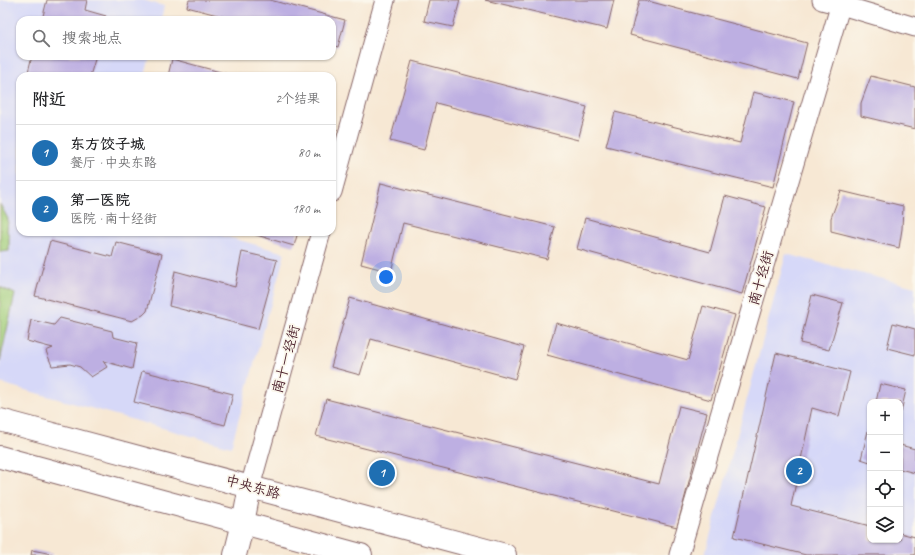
<!DOCTYPE html>
<html lang="zh">
<head>
<meta charset="utf-8">
<style>
  :root { --surface:#fff; --page:#f2f2f2; --text:#202124; --muted:#757577; --line:#e0e0e0; --accent:#1f6fb2 }
  body { margin:0; font-family:Caveat,"LXGW WenKai TC",sans-serif; background:var(--page); color:var(--text) }
  .controls { position:absolute; right:12px; bottom:12px; display:grid; overflow:hidden; border-radius:8px; box-shadow:0 1px 3px #0004 }
  .controls button { width:36px; height:36px; display:grid; place-items:center; padding:0; border:0; border-bottom:1px solid var(--line); background:var(--surface); color:var(--text); font:20px sans-serif }
  .you { position:absolute; left:386px; top:277px; width:14px; height:14px; margin:-10px; border:3px solid #fff; border-radius:50%; background:#1a73e8; box-shadow:0 0 0 6px #1a73e833 }
  .badge { display:grid; place-items:center; width:26px; height:26px; border-radius:50%; background:var(--accent); color:#fff; font-size:13px; font-weight:700 }
  .pin { position:absolute; translate:-50% -50%; border:2px solid #fff; box-shadow:0 1px 4px #0006 }
  .list { margin:0; padding:0; list-style:none }
  h2 { display:flex; justify-content:space-between; align-items:center; height:52px; margin:0; padding:0 16px; font-size:17px }
  h2 small { font-size:13px; font-weight:400; color:var(--muted) }
  .list li { display:grid; grid-template-columns:26px 1fr auto; gap:12px; align-items:center; box-sizing:border-box; height:56px; padding:0 16px; border-top:1px solid var(--line) }
  .list b { display:block; font-size:15px; white-space:nowrap }
  .list p { margin:0; font-size:13px; white-space:nowrap; color:var(--muted) }
  .list em { font-size:13px; font-style:normal; color:var(--muted) }
  .icon { flex:none; width:22px; height:22px; fill:none; stroke:currentColor; stroke-width:2; stroke-linecap:round; stroke-linejoin:round }
  .map { position:relative; flex:none; width:915px; height:555px; overflow:hidden }
  .search { position:absolute; background:var(--surface); box-shadow:0 1px 3px #0004; left:16px; top:16px; width:320px; height:44px; display:flex; align-items:center; gap:10px; box-sizing:border-box; padding:0 14px; border-radius:12px; color:var(--muted); font-size:15px }
  .panel { position:absolute; background:var(--surface); box-shadow:0 1px 3px #0004; left:16px; top:72px; width:320px; height:164px; border-radius:12px }
  .map>svg:first-child { display:block }
  .built { fill:#d6d8f8; fill-rule:evenodd }
  .green { fill:#a1cd7a; stroke:#767652 }
  .building { fill:#bdafe2 }
  .lines { fill:none; stroke-linecap:round; stroke-linejoin:round }
  .street-casing { stroke:#876566; stroke-width:21 }
  .secondary-casing { stroke:#876566; stroke-width:24 }
  .primary-casing { stroke:#876566; stroke-width:24 }
  .street { stroke:#fff; stroke-width:19 }
  .secondary { stroke:#fff; stroke-width:22 }
  .primary { stroke:#fff; stroke-width:22 }
  .labels { text-anchor:middle; dominant-baseline:central; stroke-width:3.5; stroke-linejoin:round; paint-order:stroke }
  .street-label { font-size:14px; fill:#4a1f2b; stroke:#fbf7ec }
</style>
</head>
<body>
<div class="map">
<svg width="915" height="555" viewBox="0 0 915 555">
  <rect width="100%" height="100%" fill="#fbf7ec"/>
  <filter id="ink" filterUnits="userSpaceOnUse"><feTurbulence type="fractalNoise" baseFrequency=".025" numOctaves="2"/><feDisplacementMap in="SourceGraphic" scale="8" xChannelSelector="R" yChannelSelector="G"/><feConvolveMatrix kernelMatrix="1 2 1 2 8 2 1 2 1" color-interpolation-filters="sRGB"/></filter>
  <filter id="wash" filterUnits="userSpaceOnUse"><feTurbulence type="fractalNoise" baseFrequency=".012" numOctaves="4" result="noise"/><feDisplacementMap in="SourceGraphic" scale="16" xChannelSelector="R" yChannelSelector="G"/><feGaussianBlur stdDeviation="0.9" result="paint"/><feColorMatrix in="noise" values="0 0 0 0 0 0 0 0 0 0 0 0 0 0 0 0 0 1.4 0 .05"/><feComposite in="paint" operator="in"/></filter>
  <g filter="url(#wash)">
    <rect width="100%" height="100%" fill="#f7e8d4"/>
    <!-- built -->
    <g class="built">
      <polygon points="0,0 143,0 164,6 161,20 20,20 20,56 150,56 145,76 20,76 20,232 210,232 285,253 231,447 0,383"/>
      <path d="M786,254L915,287V555H705ZM870,402H900V540H870Z"/>
    </g>
    <!-- green -->
    <g class="green">
      <polygon points="0,204 8,219 7,231 9,236 9,251 0,252"/>
      <polygon points="0,287 15,294 0,361"/>
    </g>
    <g id="blocks">
      <!-- building -->
      <g class="building">
        <polygon points="47,0 87,0 85,10 106,16 105,20 42,20"/>
        <polygon points="189,0 270,0 345,20 338,47 332,45 332,20 236,20 187,7"/>
        <polygon points="429,0 460,0 453,27 424,21"/>
        <polygon points="485,0 614,0 607,29"/>
        <polygon points="639,0 644,0 807,43 798,79 630,35"/>
        <polygon points="32,56 96,56 90,76 27,76"/>
        <polygon points="172,59 235,76 168,76"/>
        <polygon points="412,61 587,107 578,140 436,103 424,150 390,141"/>
        <polygon points="871,76 915,87 915,129 861,116 861,103"/>
        <polygon points="753,92 794,102 773,187 606,146 615,112 740,143"/>
        <polygon points="381,183 555,227 547,259 403,223 391,272 361,264"/>
        <polygon points="841,191 903,206 902,229 899,248 831,231 831,218"/>
        <polygon points="725,196 766,207 742,294 577,249 585,218 710,252"/>
        <polygon points="246,232 298,232 294,246"/>
        <polygon points="50,241 112,257 116,242 162,254 147,311 143,315 132,321 35,296"/>
        <polygon points="242,252 277,260 258,329 169,306 175,271 235,287"/>
        <polygon points="812,295 843,303 829,350 800,343"/>
        <polygon points="350,298 524,347 515,379 371,339 360,375 331,367"/>
        <polygon points="703,306 735,315 711,400 547,355 556,323 688,360"/>
        <polygon points="60,318 112,331 113,337 137,343 132,369 103,361 107,367 91,377 80,367 70,364 52,366 46,351 53,348 27,341 31,320 54,325"/>
        <polygon points="893,323 915,329 915,355 887,348"/>
        <polygon points="776,353 850,372 839,416 812,408 791,506 870,526 870,540 900,540 900,533 915,537 915,555 806,555 734,537"/>
        <polygon points="142,371 233,394 225,425 134,402"/>
        <polygon points="880,384 906,390 901,412 900,402 876,402"/>
        <polygon points="326,399 659,484 679,406 707,413 677,527 316,436"/>
        <polygon points="869,427 870,427 870,462 861,459"/>
        <polygon points="900,445 915,449 915,473 900,469"/>
        <polygon points="32,550 52,554 52,555 31,555"/>
      </g>
    </g>
  </g>
  <g filter="url(#ink)">
    <use href="#blocks" fill-opacity="0" stroke="#876566" stroke-width="1"/>
    <g class="lines">
      <!-- street casing -->
      <g class="street-casing">
        <g id="street">
          <polyline points="822,0 841,5 915,27"/>
          <polyline points="332,192 385,0"/>
          <polyline points="250,487 321,232"/>
          <polyline points="679,555 842,0"/>
        </g>
      </g>
      <!-- secondary casing -->
      <g class="secondary-casing">
        <polyline id="secondary" points="235,555 243,523 250,487"/>
      </g>
      <!-- primary casing -->
      <g class="primary-casing">
        <g id="primary">
          <polyline points="0,420 505,555"/>
          <polyline points="0,457 361,555"/>
        </g>
      </g>
      <!-- street -->
      <use href="#street" class="street"/>
      <!-- secondary -->
      <use href="#secondary" class="secondary"/>
      <!-- primary -->
      <use href="#primary" class="primary"/>
    </g>
  </g>
  <g class="labels">
    <!-- street labels -->
    <g class="street-label">
      <text transform="translate(761 278) rotate(-74)">南十经街</text>
      <text transform="translate(286 359) rotate(-75)">南十一经街</text>
      <text transform="translate(253 487) rotate(15)">中央东路</text>
    </g>
  </g>
</svg>
<div class="controls">
<button>+</button>
<button>−</button>
<button><svg class="icon" aria-label="locate" viewBox="0 0 24 24"><circle cx="12" cy="12" r="6"/><path d="M12 2v4M12 18v4M2 12h4M18 12h4"/></svg></button>
<button><svg class="icon" aria-label="layers" viewBox="0 0 24 24"><path d="M12 4l9 5-9 5-9-5zM3 14l9 5 9-5"/></svg></button>
</div>
<div class="you"></div>
<div class="pin badge" style="left:382px;top:473px">1</div>
<div class="pin badge" style="left:799px;top:471px">2</div>
<div class="search"><svg class="icon" aria-label="search" viewBox="0 0 24 24"><circle cx="10" cy="10" r="6"/><path d="M15 15l6 6"/></svg>搜索地点</div>
<section class="panel">
<h2>附近<small>2个结果</small></h2>
<ul class="list">
<li><span class="badge">1</span><div><b>东方饺子城</b><p>餐厅 · 中央东路</p></div><em>80 m</em></li>
<li><span class="badge">2</span><div><b>第一医院</b><p>医院 · 南十经街</p></div><em>180 m</em></li>
</ul>
</section>
</div>
</body>
</html>
